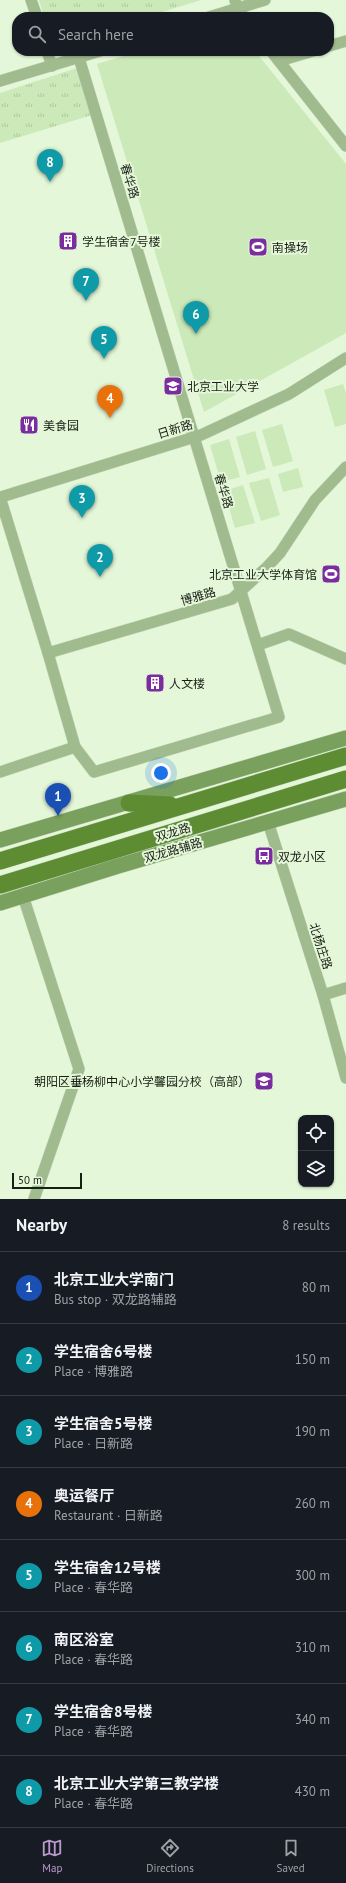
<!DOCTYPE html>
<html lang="en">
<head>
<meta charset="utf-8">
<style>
  :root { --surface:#171b24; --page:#242831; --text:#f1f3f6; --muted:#9ea1a6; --line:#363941; --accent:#bb9ace }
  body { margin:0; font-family:"PT Sans","Noto Sans SC",sans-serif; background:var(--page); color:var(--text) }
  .controls { position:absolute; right:12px; bottom:12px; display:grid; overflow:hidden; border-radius:8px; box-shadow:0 1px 3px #0004 }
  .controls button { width:36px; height:36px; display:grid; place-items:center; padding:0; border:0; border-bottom:1px solid var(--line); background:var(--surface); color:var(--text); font:20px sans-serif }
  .scale { position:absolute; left:12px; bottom:10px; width:70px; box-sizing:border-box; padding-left:4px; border:2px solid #181f14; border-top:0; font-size:11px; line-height:14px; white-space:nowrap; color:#181f14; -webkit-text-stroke:3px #e4f7d8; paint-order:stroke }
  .you { position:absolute; left:161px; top:773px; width:14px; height:14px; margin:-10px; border:3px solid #fff; border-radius:50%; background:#1a73e8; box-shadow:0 0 0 6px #1a73e833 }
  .badge { display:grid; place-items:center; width:26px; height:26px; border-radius:50%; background:var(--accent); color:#fff; font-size:13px; font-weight:700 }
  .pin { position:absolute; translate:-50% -33px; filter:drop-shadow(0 1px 2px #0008) }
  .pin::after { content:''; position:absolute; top:21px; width:14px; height:12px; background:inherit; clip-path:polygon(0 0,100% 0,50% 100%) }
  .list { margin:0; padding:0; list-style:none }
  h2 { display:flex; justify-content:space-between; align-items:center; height:52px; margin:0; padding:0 16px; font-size:17px }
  h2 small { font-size:13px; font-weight:400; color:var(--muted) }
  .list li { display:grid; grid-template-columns:26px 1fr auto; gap:12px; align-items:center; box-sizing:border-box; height:72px; padding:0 16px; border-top:1px solid var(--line) }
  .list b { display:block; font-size:15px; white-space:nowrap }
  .list p { margin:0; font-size:13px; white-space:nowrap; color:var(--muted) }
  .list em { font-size:13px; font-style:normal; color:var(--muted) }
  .icon { flex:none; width:22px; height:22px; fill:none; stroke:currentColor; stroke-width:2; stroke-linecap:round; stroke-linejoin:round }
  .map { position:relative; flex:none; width:346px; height:1199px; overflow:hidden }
  .search { position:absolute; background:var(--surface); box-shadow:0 1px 3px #0004; left:12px; right:12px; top:12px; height:44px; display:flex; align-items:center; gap:10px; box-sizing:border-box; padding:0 14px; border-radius:16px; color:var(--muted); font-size:15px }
  .sheet { height:628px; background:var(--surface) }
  nav { display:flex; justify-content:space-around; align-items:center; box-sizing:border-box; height:56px; border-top:1px solid var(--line); background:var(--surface); font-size:11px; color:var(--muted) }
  nav a { display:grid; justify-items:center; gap:2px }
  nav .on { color:var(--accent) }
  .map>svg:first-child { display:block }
  .park { fill:url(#park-tufts) }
  .pitch { fill:#cce9b9 }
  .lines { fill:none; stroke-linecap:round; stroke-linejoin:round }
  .street-casing { stroke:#c3d4b9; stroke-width:12 }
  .secondary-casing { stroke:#c3d4b9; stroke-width:16 }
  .primary-casing { stroke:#c3d4b9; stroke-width:18 }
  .street { stroke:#a0bb8e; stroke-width:11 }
  .secondary { stroke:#79a05c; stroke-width:15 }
  .primary { stroke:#5d8c33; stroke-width:17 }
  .labels { text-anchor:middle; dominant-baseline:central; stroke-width:4; stroke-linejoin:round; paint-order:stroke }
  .street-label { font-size:12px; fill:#181f14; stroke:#e4f7d8 }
  .poi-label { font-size:12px; fill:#181f14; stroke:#e4f7d8; text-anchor:start }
</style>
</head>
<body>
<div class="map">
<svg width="346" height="1199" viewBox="0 0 346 1199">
  <defs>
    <pattern id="park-tufts" width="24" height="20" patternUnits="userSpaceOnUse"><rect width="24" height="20" fill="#cce9b9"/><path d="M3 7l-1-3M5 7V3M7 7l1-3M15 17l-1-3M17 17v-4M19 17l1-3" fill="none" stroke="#aec79e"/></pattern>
  </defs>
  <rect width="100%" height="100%" fill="#e4f7d8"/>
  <!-- park -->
  <g class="park">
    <polygon points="39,0 201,0 146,17 44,17"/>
    <polygon points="77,68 92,115 0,143 0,93"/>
  </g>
  <!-- pitch -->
  <g class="pitch">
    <polygon points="140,51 255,51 346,164 346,333 204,412 97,64"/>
    <polygon points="343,384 346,393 346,424 335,427 324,390"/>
    <polygon points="282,424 293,461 273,467 262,430"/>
    <polygon points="255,431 266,469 247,475 236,437"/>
    <polygon points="229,439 240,477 221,482 210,445"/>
    <polygon points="298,468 303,487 283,492 278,474"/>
    <polygon points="269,478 280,515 261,521 249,483"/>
    <polygon points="243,485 255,523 235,528 224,491"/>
  </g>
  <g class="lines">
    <!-- street casing -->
    <g class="street-casing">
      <g id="street">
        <polyline points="31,0 37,17"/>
        <polyline points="235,0 237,8 244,17"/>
        <polyline points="209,17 265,0"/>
        <polyline points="329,46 346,41"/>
        <polyline points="47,51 52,66"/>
        <polyline points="271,51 346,146"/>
        <polyline points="279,61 313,51"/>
        <polyline points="0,81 100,51"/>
        <polyline points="0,497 48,653 75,747 0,772"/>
        <polyline points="1,497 201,435 289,394 346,358"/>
        <polyline points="258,645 289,634 346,659"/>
        <polyline points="48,653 232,599 267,567 280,553 315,500 346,467"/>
        <polyline points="75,747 94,772 279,717 79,58"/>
        <polyline points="268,822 323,995 346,1078"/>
        <polyline points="23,896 79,1069 34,1199"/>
        <polyline points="323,995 346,988"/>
      </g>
    </g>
    <!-- secondary casing -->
    <g class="secondary-casing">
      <g id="secondary">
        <polyline points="0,840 346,738"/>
        <polyline points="0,903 118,866 346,799"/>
      </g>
    </g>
    <!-- primary casing -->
    <g class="primary-casing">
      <g id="primary">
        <polyline points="129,803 170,805"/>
        <polyline points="0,861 346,756"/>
        <polyline points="0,885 346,779"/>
      </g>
    </g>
    <!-- street -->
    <use href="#street" class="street"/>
    <!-- secondary -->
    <use href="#secondary" class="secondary"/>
    <!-- primary -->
    <use href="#primary" class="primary"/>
  </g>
  <!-- icons -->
  <defs>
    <g id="building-square" transform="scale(1)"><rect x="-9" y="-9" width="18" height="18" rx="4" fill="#7a2d9e" stroke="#e4f7d8"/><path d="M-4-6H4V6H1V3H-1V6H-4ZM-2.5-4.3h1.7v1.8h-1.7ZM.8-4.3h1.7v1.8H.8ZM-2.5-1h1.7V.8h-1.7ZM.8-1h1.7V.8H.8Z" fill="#fff"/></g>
    <g id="stadium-square" transform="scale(1)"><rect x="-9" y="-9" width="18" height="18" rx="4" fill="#7a2d9e" stroke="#e4f7d8"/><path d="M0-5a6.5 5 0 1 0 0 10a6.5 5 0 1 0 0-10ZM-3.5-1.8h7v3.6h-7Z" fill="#fff"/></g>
    <g id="university-square" transform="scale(1)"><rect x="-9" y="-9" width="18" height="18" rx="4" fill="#7a2d9e" stroke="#e4f7d8"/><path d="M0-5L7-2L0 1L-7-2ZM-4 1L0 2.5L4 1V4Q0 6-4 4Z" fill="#fff"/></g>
    <g id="restaurant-square" transform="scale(1)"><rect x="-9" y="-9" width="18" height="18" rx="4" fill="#7a2d9e" stroke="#e4f7d8"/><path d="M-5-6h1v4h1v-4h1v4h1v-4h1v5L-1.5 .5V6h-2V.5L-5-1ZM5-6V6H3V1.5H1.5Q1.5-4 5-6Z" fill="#fff"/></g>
    <g id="bus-square" transform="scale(1)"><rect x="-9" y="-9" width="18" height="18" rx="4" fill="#7a2d9e" stroke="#e4f7d8"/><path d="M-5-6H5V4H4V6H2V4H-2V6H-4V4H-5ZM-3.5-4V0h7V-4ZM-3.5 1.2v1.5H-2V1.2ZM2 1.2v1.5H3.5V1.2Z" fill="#fff"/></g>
    <g id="school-square" transform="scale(1)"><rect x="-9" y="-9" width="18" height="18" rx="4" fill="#7a2d9e" stroke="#e4f7d8"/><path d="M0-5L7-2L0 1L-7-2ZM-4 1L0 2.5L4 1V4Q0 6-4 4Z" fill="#fff"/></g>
  </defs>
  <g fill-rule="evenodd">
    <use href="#building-square" x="68" y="241"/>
    <use href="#stadium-square" x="258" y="247"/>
    <use href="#university-square" x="173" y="386"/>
    <use href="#restaurant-square" x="29" y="425"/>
    <use href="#stadium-square" x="331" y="574"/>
    <use href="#building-square" x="155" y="683"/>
    <use href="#bus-square" x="264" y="856"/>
    <use href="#school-square" x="264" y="1081"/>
  </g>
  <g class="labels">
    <!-- street labels -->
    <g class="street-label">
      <text transform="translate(130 181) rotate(73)">春华路</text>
      <text transform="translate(175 429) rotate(-17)">日新路</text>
      <text transform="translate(224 491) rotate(73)">春华路</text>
      <text transform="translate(198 596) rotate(-16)">博雅路</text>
      <text transform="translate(173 832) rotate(-17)">双龙路</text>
      <text transform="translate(173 850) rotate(-16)">双龙路辅路</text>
      <text transform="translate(321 946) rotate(72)">北杨庄路</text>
    </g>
    <!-- poi labels -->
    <g class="poi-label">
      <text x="82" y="241">学生宿舍7号楼</text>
      <text x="272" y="247">南操场</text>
      <text x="187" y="386">北京工业大学</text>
      <text x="43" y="425">美食园</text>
      <text x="317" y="574" text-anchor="end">北京工业大学体育馆</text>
      <text x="169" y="683">人文楼</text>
      <text x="278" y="856">双龙小区</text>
      <text x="250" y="1081" text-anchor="end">朝阳区垂杨柳中心小学馨园分校（高部）</text>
    </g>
  </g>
</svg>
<div class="controls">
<button><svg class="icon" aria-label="locate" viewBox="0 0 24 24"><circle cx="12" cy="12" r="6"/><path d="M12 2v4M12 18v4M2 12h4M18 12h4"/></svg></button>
<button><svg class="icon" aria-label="layers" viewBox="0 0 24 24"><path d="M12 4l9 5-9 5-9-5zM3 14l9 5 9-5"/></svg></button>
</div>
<div class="scale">50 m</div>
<div class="you"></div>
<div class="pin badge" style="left:58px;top:816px;background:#1a4fb4">1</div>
<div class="pin badge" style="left:100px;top:577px;background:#0f9aa8">2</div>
<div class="pin badge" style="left:82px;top:518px;background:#0f9aa8">3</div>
<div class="pin badge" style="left:110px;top:418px;background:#e8710a">4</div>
<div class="pin badge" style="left:104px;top:359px;background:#0f9aa8">5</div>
<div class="pin badge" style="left:196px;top:334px;background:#0f9aa8">6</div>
<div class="pin badge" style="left:86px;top:301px;background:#0f9aa8">7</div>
<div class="pin badge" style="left:50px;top:182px;background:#0f9aa8">8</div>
<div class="search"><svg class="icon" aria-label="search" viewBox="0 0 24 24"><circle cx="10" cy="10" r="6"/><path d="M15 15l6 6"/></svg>Search here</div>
</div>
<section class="sheet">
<h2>Nearby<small>8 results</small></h2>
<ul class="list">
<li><span class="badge" style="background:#1a4fb4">1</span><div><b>北京工业大学南门</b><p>Bus stop · 双龙路辅路</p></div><em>80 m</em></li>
<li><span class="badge" style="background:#0f9aa8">2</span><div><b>学生宿舍6号楼</b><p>Place · 博雅路</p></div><em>150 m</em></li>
<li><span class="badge" style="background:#0f9aa8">3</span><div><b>学生宿舍5号楼</b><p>Place · 日新路</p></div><em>190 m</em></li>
<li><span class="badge" style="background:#e8710a">4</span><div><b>奥运餐厅</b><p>Restaurant · 日新路</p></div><em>260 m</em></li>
<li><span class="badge" style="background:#0f9aa8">5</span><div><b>学生宿舍12号楼</b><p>Place · 春华路</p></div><em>300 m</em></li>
<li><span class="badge" style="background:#0f9aa8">6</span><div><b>南区浴室</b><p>Place · 春华路</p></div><em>310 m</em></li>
<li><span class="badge" style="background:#0f9aa8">7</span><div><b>学生宿舍8号楼</b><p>Place · 春华路</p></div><em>340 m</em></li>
<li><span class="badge" style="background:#0f9aa8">8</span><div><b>北京工业大学第三教学楼</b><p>Place · 春华路</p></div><em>430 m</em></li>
</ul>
</section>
<nav>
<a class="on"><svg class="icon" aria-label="map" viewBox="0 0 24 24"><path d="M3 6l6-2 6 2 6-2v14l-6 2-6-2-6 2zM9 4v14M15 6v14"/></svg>Map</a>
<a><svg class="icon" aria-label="directions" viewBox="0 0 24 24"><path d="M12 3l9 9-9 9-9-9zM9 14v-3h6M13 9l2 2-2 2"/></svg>Directions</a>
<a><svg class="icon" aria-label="saved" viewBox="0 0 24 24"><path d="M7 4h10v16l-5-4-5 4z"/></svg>Saved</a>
</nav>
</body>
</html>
